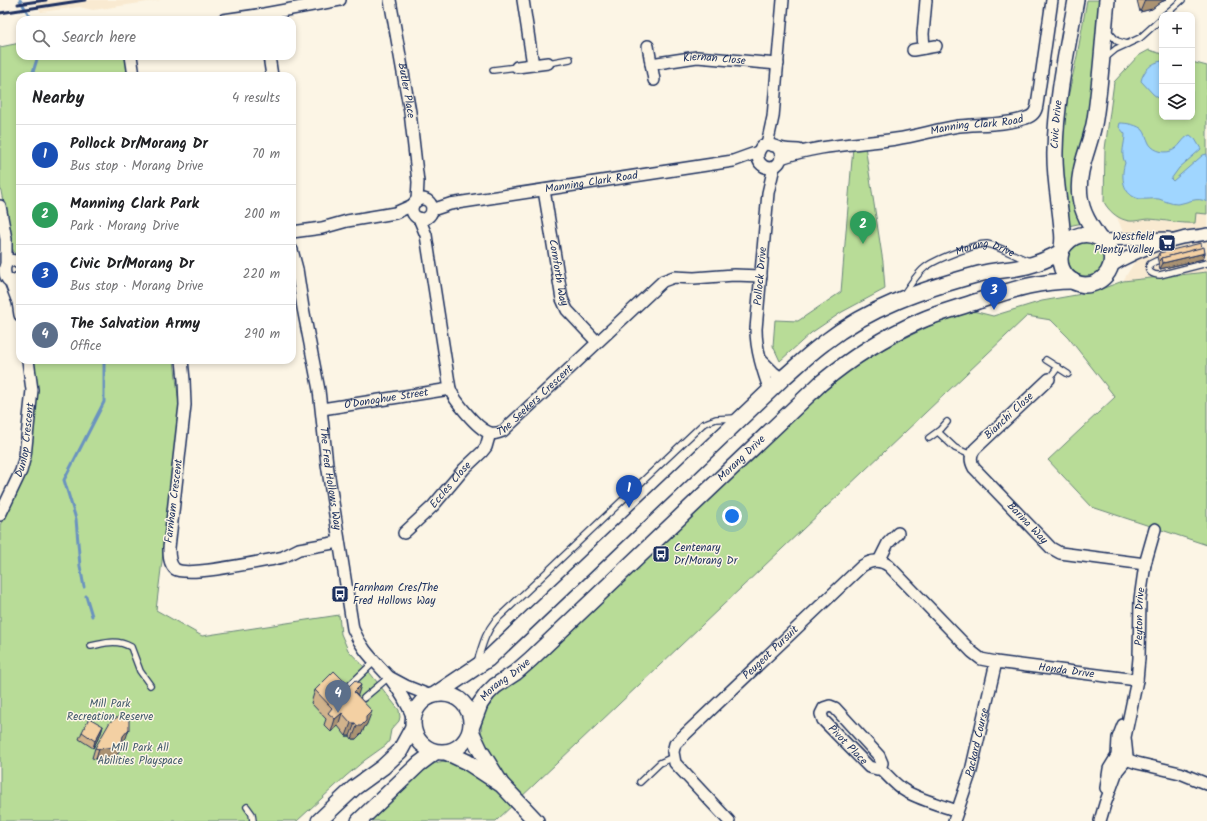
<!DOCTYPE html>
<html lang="en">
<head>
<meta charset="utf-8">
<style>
  :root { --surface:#fff; --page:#f2f2f2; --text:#202124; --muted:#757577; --line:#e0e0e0; --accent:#d93025 }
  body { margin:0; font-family:Kalam,sans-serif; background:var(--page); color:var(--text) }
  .controls { position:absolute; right:12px; top:12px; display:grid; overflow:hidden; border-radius:8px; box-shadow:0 2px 6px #0003 }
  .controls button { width:36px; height:36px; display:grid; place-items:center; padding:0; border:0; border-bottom:1px solid var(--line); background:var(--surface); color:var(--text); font:20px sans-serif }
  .you { position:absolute; left:732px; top:516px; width:14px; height:14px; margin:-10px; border:3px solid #fff; border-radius:50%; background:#1a73e8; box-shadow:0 0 0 6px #1a73e833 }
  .badge { display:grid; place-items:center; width:26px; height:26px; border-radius:50%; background:var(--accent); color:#fff; font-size:13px; font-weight:700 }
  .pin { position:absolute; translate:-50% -33px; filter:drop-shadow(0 1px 2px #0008) }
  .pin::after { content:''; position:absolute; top:21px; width:14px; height:12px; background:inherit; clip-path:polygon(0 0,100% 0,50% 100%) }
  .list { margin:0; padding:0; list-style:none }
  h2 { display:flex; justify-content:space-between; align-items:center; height:52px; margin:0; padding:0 16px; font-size:17px }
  h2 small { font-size:13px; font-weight:400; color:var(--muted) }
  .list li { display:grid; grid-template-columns:26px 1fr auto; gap:12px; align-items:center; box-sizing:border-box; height:60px; padding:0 16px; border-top:1px solid var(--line) }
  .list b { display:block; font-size:15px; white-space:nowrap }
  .list p { margin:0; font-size:13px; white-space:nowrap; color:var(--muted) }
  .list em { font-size:13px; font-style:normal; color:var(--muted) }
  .icon { flex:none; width:22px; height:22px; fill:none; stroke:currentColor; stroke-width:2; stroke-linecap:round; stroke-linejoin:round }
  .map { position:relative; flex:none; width:1207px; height:821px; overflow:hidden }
  .search { position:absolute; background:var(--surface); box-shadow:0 2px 6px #0003; left:16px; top:16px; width:280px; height:44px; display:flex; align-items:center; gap:10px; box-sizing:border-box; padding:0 14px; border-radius:12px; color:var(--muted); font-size:15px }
  .panel { position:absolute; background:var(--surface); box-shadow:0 2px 6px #0003; left:16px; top:72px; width:280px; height:292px; border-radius:12px }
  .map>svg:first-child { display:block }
  .built { fill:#f9ead1 }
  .green { fill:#b8dc97; stroke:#6a867a }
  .water { fill:#a0d6ff; stroke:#6b93bf }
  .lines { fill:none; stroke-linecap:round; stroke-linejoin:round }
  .stream { stroke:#6b93bf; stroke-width:3 }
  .lane-casing { stroke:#1b2f5e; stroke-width:8 }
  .street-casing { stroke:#1b2f5e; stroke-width:14 }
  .secondary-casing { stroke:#1b2f5e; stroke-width:18 }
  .lane { stroke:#fcf5e5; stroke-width:5.5 }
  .street { stroke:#fcf5e5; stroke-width:11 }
  .secondary { stroke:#fcf5e5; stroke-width:15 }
  .rail { stroke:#1b2f5e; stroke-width:3 }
  .wall { fill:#d1b38c; stroke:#1b2f5e }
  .shaded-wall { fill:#aa9272; stroke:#1b2f5e }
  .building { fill:#f3d0a3; stroke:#1b2f5e }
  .labels { text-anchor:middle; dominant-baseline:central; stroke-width:3; stroke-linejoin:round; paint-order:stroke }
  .street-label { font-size:11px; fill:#1b2f5e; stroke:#fcf5e5 }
  .poi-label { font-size:11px; fill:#1b2f5e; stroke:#fcf5e5; text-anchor:start }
  .park-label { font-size:11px; fill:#425a6c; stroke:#fcf5e5 }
</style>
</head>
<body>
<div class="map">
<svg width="1207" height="821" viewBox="0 0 1207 821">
  <rect width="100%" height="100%" fill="#fcf5e5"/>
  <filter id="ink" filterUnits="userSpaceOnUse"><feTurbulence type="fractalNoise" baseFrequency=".025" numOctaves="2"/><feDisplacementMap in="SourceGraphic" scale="8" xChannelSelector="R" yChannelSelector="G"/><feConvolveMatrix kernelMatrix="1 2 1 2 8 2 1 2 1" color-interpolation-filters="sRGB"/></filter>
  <g filter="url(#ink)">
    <!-- built -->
    <g class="built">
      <polygon points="33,0 161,0 93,10 79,7 41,12"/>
      <polygon points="1195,213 1207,214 1207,272 1123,281 1135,261 1116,215 1123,220 1139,220 1148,219 1183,224"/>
    </g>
    <!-- green -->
    <g class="green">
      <polygon points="1087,0 1102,0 1083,223 1068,226 1061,174 1063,120 1077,56"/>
      <polygon points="20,43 20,56 126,56 129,76 20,76 20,258 15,254 12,248 0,186 0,47"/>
      <path d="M1149,50L1162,54V117H1192V62L1207,66V214L1196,213L1195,223C1180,224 1165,220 1149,219C1141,219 1133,223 1125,220C1117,218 1108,210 1104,202L1105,149L1114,82L1138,56Z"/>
      <polygon points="865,146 883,262 885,289 842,312 811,333 780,361 773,346 775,320 798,321 841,292 853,147"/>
      <circle cx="1086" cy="258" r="18"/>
      <path d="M1207,272V545L1092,507L1048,460L1115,397L1068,337L1051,320L1027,316L496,821H370L426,768C439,760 445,760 459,764L483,743C474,709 500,691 526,675L819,396L850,370L891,345L934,324L973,311L993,316L1042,301L1093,292L1123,281Z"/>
      <polygon points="33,360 174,360 180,414 156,610 202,636 339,615 341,634 348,650 370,673 399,710 400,717 399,721 391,730 389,741 386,745 365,760 346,776 297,821 0,821 0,525 27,466"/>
    </g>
    <!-- water -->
    <g class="water">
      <path d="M1162,61V101L1153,94L1141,81C1143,71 1152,62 1162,61Z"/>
      <path d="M1120,123C1127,123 1138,125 1143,130C1146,134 1146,137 1148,141C1151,150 1163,154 1171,151C1180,148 1182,138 1190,135L1195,139L1201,149L1179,168L1171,179L1173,181L1203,155L1207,154V202C1197,196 1188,203 1177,204C1171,204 1165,201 1159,199C1151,198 1141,201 1134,197C1122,191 1121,174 1125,163C1120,152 1125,145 1125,134L1119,127Z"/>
    </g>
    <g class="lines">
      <!-- stream -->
      <g class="stream">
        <polyline points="20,0 32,20"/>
        <polyline points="35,76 33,72 38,56"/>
        <polyline points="84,587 80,566 76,519 64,480 104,402 104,360"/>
        <polyline points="86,596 92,616"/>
      </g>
      <!-- lane casing -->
      <g class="lane-casing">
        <g id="lane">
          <polyline points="1165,15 1182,0"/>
          <polyline points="1108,31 1117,41 1127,44"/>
          <polyline points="1104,59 1116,49 1140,38 1162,18"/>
          <polyline points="548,63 570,59"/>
          <polyline points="493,70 517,67"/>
          <path d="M1165,259L1156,261L1150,264C1146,272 1153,275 1160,275L1207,263"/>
          <path id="s1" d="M904,294C910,285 918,272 927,266C937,259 977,243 987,244C1002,247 1016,257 1030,261"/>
          <polyline points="1046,360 1068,374"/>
          <polyline points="1049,379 1058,367"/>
          <polyline points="938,432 955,448 971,455"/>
          <polyline points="929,438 940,430 947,422"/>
          <path d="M91,646C106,643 116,639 131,647L140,671L150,685"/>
          <path d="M477,662C482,647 485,633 495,621L703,424L716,419L736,418"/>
          <polyline points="351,684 374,662"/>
          <polyline points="364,698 389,677"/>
          <polyline points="640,782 660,763 673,757"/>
          <polyline points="247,807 252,814 253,821"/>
        </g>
      </g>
      <!-- street casing -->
      <g class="street-casing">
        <g id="street">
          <path id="s2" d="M390,0L410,112L418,182L417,201"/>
          <polyline points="523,0 533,65"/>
          <polyline points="223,20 264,14 340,0"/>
          <polyline points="648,46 654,80"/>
          <polyline points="924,48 923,34 926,0"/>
          <polyline points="913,50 936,46"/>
          <polyline points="131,56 134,76"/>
          <polyline points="269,56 272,76"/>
          <path id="s3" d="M651,64L697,57L778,64"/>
          <polyline points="517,67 548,63"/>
          <polyline points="767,144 773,117 783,0"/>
          <path d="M778,148C788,162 770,175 760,163C758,160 757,155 759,151C764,139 772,146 780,148C786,150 793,150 799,150"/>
          <path id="s4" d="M781,158C821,144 856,145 896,139C917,136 938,129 959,126C980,124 1006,125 1026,118C1033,116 1036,112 1037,105L1052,0"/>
          <path id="s5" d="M544,190L562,299L567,310L597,342"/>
          <circle cx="422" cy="209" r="10"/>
          <polyline points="0,206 6,239 6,262"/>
          <path id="s6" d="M432,210L450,204L733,161L758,152"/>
          <path id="s7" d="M419,218L426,235L450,389C454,400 477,428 488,432C493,435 498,433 503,431L663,281L674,277L694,278L734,275L761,276"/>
          <polyline points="292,232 322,228 347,221 395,213 413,205"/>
          <polyline points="1102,240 1168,238"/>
          <path id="s8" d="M292,250L297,269L303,308L319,390L327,464L353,629C363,652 374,660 389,677C399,690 407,703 413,718"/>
          <path d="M20,264C7,253 0,270 8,280H15L20,277"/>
          <path d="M1110,267C1132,253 1156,244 1182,238C1190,236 1199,236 1207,234"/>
          <polyline points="10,281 18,302 20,315"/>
          <path d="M182,360L184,380L185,405L169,548C169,555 169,564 175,569C186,577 258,562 274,559L283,557L299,549L339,542"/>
          <polyline points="761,360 773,372 782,379"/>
          <path id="s9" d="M1049,379L975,449C970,455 970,461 974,468L1051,548L1060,553L1068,554L1145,564"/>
          <path id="s10" d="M770,391C763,371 756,350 756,329L768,193L774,167"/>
          <path id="s11" d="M322,409L450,389"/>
          <path id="s12" d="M0,515L21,471L25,456L32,390L28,360"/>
          <path id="s13" d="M404,533L433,506L464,469L482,452L486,447L490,433"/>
          <polyline points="879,561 888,543 898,533"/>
          <polyline points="391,678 406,686 431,696"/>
          <polyline points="1120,757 1137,763 1180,773 1207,784"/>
          <path id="s14" d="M880,768L882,763L879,756L835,708L830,706L824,708L821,714L823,720L869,767L877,769L880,768C889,777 896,786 907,792C922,800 940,805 957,811"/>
          <polyline points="1106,788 1109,769 1117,756 1118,738 1123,725"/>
          <path id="s15" d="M729,821L675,763L673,752L675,744L862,566C871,560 880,559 889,566L972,652L981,659L996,662L1137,680"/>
          <path id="s16" d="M954,821L971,771L996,662"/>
          <path id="s17" d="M1100,821L1105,804L1117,771L1126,760L1127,756L1125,737L1137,680L1139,658L1140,599L1145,564L1155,529"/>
        </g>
      </g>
      <!-- secondary casing -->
      <g class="secondary-casing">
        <g id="secondary">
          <path d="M1099,238C1090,225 1082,213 1080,197C1076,169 1091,146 1095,119C1101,80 1103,40 1107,0"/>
          <path id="s18" d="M1062,249C1082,217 1124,244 1108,272C1103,280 1094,285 1085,285C1071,284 1060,273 1060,259C1060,255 1062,251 1062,247C1063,241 1063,235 1062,229C1060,203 1054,177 1055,151C1056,100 1067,50 1076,0"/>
          <circle cx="442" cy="723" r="29"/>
          <path d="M436,694L488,659L782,379C796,367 809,354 824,343C870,307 924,289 979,274C995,270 1011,270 1027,266C1039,263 1050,258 1061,252"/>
          <path id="s19" d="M471,728L480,704L487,694L495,686L515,673L531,659L821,383C851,358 884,337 920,321C938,313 958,308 978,301C1012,290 1036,281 1073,281"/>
          <polyline points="471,731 480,750 500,782"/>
          <polyline points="446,752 467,762 502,785 536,821"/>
          <polyline points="319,821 354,788 383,767 400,751 413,727"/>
          <polyline points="359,821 419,764 435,752"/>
        </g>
      </g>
      <!-- lane -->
      <use href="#lane" class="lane"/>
      <!-- street -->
      <use href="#street" class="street"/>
      <!-- secondary -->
      <use href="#secondary" class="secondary"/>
      <!-- rail -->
      <g class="rail">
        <polyline points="18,4 46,0"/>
        <polyline points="0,13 85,0"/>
      </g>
    </g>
    <!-- wall -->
    <g class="wall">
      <polygon points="1137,0 1166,0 1161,2 1152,9 1140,12"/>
      <polygon points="1202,248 1205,253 1203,259 1160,269 1157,257 1159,253"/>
      <polygon points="349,686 357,696 367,724 364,728 362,733 356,739 352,739 350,736 346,736 338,726 331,732 324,725 326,719 311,703 315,690"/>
      <polygon points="103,726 101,733 93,748 79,739 82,732"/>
      <polygon points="126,738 121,743 117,756 96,759 92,758 95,748"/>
    </g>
    <!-- shaded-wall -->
    <g class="shaded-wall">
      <polygon points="1145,0 1166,0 1161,2 1152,9 1140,12"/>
      <polygon points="1205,253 1203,259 1160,269 1163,263"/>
      <polygon points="361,685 357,698 354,692"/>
      <polygon points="372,711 367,724 364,728 362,733 356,739 352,739 357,726"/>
      <polygon points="342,713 338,726 331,732 335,719"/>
      <polygon points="351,723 355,723 350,736 346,736"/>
      <polygon points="103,726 101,733 93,748 95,741"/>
      <polygon points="129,729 126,738 119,745 123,736"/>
      <polygon points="121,746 117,756 96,759 99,749"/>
    </g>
    <!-- building -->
    <g class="building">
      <polygon points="1201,243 1202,248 1162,258 1160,261 1159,253"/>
      <polygon points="1204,247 1205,253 1163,263 1162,258"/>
      <polygon points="334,671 349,686 355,680 361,685 354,692 372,711 366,717 366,721 361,726 357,726 355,723 351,723 342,713 335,719 328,713 332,708 315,690"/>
      <polygon points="121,715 129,720 129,729 123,736 121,746 99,749 95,748 110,722"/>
      <polygon points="89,718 103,726 95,741 82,732"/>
    </g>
  </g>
  <!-- icons -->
  <defs>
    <g id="supermarket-square" transform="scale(0.9)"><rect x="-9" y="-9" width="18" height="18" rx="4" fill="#1b2f5e" stroke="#fcf5e5"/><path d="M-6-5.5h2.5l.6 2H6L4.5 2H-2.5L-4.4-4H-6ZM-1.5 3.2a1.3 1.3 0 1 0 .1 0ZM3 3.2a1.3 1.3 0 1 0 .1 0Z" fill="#fff"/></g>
    <g id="bus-square" transform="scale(0.9)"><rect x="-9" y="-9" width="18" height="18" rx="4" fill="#1b2f5e" stroke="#fcf5e5"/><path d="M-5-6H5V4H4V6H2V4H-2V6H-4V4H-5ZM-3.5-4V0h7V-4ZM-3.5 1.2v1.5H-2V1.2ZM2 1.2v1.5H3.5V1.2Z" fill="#fff"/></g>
  </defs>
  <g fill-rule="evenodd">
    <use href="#supermarket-square" x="1167" y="243"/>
    <use href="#bus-square" x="661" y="554"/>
    <use href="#bus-square" x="340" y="594"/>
  </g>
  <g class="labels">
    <!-- street labels -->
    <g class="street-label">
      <text stroke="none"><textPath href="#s3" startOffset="64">Kiernan Close</textPath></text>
      <text stroke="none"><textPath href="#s2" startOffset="92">Butler Place</textPath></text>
      <text stroke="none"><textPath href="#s18" startOffset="284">Civic Drive</textPath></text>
      <text stroke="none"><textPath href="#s4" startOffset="199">Manning Clark Road</textPath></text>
      <text stroke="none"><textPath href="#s6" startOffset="162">Manning Clark Road</textPath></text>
      <text stroke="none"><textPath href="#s1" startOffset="99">Morang Drive</textPath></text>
      <text stroke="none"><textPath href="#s5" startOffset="84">Cornforth Way</textPath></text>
      <text stroke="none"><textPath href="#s10" startOffset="117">Pollock Drive</textPath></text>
      <text stroke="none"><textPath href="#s7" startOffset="292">The Seekers Crescent</textPath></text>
      <text stroke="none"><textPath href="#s11" startOffset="65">O'Donoghue Street</textPath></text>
      <text transform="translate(1009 416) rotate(-43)">Bianchi Close</text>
      <text stroke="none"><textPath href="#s12" startOffset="80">Dunlop Crescent</textPath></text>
      <text stroke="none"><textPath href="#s19" startOffset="385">Morang Drive</textPath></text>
      <text stroke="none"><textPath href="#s8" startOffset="232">The Fred Hollows Way</textPath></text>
      <text stroke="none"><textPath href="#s13" startOffset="67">Eccles Close</textPath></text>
      <text transform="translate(174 501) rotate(-83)">Farnham Crescent</text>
      <text stroke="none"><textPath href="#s9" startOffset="199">Barina Way</textPath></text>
      <text stroke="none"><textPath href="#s17" startOffset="212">Peyton Drive</textPath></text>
      <text stroke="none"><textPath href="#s15" startOffset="231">Peugeot Pursuit</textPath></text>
      <text stroke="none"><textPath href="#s15" startOffset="603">Honda Drive</textPath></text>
      <text stroke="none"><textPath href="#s19" startOffset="61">Morang Drive</textPath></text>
      <text stroke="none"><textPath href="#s16" startOffset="82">Packard Course</textPath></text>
      <text stroke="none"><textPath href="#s14" startOffset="138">Pivot Place</textPath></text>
    </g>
    <!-- poi labels -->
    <g class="poi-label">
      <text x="1154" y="237" text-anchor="end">Westfield<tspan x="1154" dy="13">Plenty Valley</tspan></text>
      <text x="674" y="548">Centenary<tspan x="674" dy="13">Dr/Morang Dr</tspan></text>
      <text x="353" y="588">Farnham Cres/The<tspan x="353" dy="13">Fred Hollows Way</tspan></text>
    </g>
    <!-- park labels -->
    <g class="park-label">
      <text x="110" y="704">Mill Park<tspan x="110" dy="13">Recreation Reserve</tspan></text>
      <text x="140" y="748">Mill Park All<tspan x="140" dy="13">Abilities Playspace</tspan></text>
    </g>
  </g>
</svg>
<div class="controls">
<button>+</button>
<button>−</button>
<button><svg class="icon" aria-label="layers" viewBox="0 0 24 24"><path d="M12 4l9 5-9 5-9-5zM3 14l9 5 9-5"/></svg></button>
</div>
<div class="you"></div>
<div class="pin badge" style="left:629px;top:508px;background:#1a4fb4">1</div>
<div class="pin badge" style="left:863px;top:244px;background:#2e9e5b">2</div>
<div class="pin badge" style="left:994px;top:310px;background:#1a4fb4">3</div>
<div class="pin badge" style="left:338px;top:713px;background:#5c6f8a">4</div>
<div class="search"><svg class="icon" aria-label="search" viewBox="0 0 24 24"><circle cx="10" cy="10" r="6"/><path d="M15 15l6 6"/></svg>Search here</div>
<section class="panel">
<h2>Nearby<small>4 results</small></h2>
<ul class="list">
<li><span class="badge" style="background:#1a4fb4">1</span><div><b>Pollock Dr/Morang Dr</b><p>Bus stop · Morang Drive</p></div><em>70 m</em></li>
<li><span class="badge" style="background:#2e9e5b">2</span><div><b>Manning Clark Park</b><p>Park · Morang Drive</p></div><em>200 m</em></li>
<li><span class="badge" style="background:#1a4fb4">3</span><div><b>Civic Dr/Morang Dr</b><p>Bus stop · Morang Drive</p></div><em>220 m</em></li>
<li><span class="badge" style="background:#5c6f8a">4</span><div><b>The Salvation Army</b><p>Office</p></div><em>290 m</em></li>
</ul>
</section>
</div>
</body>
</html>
